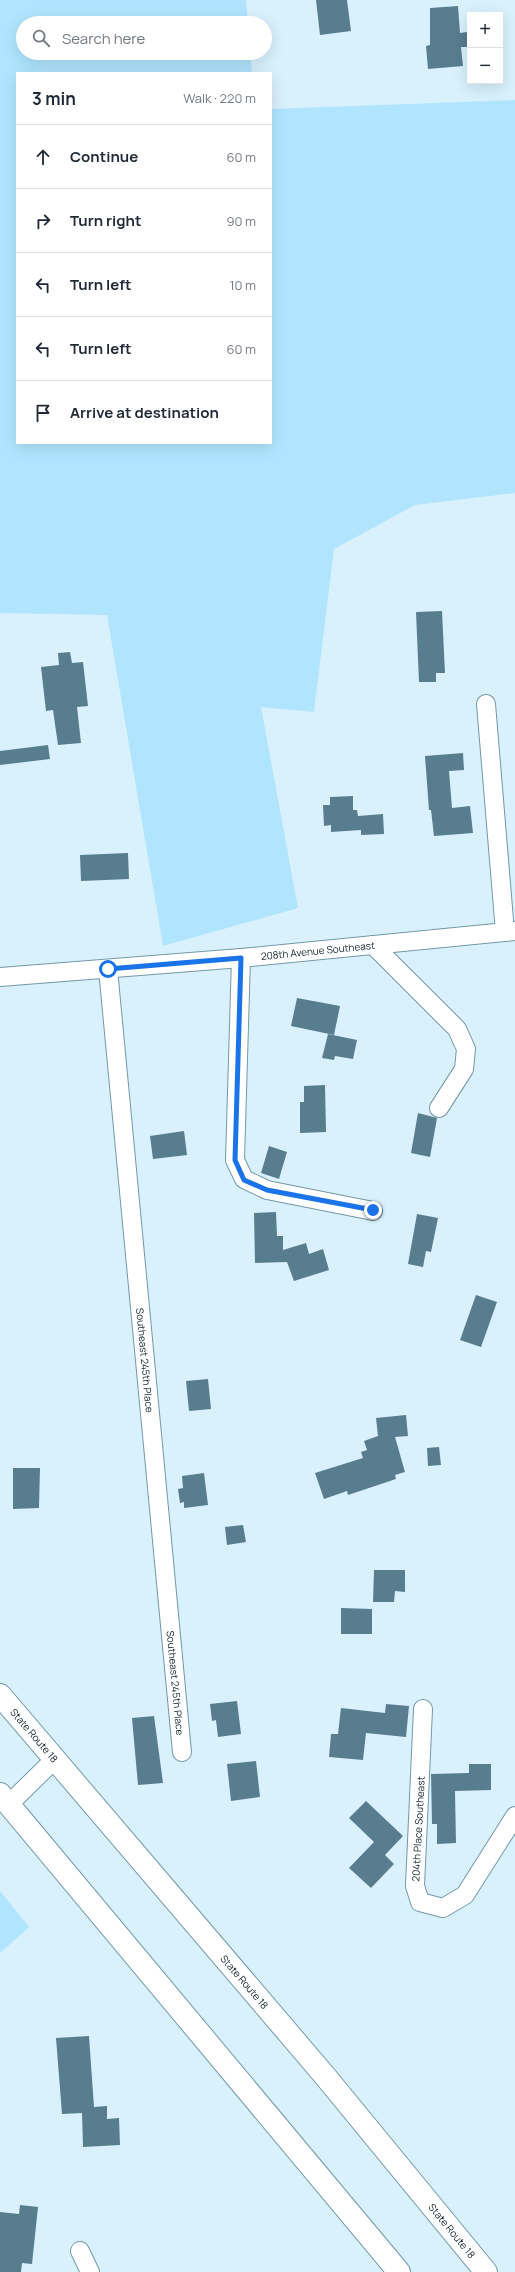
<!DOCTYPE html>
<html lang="en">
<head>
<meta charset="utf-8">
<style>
  :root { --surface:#fff; --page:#f2f2f3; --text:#1f2937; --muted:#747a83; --line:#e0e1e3 }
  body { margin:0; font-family:Manrope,sans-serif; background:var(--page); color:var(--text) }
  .controls { position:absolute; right:12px; top:12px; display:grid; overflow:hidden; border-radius:0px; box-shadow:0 4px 16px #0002 }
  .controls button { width:36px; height:36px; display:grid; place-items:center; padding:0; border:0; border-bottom:1px solid var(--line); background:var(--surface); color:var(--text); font:20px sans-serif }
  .stop { position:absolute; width:12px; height:12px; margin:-9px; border:3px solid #1a73e8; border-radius:50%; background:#fff }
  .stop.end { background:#1a73e8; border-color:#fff; box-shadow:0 1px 4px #0008 }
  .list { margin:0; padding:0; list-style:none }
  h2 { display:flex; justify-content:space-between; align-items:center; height:52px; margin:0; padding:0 16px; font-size:17px }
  h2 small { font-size:13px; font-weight:400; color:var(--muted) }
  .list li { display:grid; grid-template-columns:26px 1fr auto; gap:12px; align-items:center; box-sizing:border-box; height:64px; padding:0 16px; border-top:1px solid var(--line) }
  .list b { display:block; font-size:15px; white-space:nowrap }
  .list em { font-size:13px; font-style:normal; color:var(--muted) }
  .icon { flex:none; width:22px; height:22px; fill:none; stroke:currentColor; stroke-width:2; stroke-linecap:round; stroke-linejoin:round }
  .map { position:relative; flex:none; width:515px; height:2272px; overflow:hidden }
  .search { position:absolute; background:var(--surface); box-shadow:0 4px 16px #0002; left:16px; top:16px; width:256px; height:44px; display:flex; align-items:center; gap:10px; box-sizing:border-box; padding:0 14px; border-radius:22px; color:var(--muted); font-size:15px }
  .panel { position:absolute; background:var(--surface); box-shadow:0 4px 16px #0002; left:16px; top:72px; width:256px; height:372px; border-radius:0px }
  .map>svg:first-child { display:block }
  .green { fill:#b1e5ff }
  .building { fill:#587d8f }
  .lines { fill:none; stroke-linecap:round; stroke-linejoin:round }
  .minor-casing { stroke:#7298aa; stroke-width:20 }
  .highway-casing { stroke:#7298aa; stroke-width:24 }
  .minor { stroke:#fff; stroke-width:18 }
  .highway { stroke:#fff; stroke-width:22 }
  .route { stroke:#1a73e8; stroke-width:5 }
  .labels { text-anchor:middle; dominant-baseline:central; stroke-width:3; stroke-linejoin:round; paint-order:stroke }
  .street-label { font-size:10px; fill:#15242c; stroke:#fff }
</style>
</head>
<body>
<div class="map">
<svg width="515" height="2272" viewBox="0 0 515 2272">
  <rect width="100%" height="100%" fill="#d9f1fd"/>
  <!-- green -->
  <g class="green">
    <polygon points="0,0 246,0 248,23 23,23 23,53 250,53 252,73 17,73 17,443 271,443 271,109 515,100 515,493 415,505 334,549 314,712 261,707 298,908 163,946 107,615 0,613"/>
    <polygon points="0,1891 29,1927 0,1953"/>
  </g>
  <!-- building -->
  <g class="building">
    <polygon points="316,0 347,0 351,31 320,35"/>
    <polygon points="458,6 460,33 467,32 468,47 461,47 463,66 428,69 426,46 430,45 430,8"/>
    <polygon points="442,611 445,673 436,673 436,682 419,682 416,612"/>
    <polygon points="70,652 72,663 83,662 88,706 77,707 81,743 58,745 53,710 46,711 41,667 59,665 58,653"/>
    <polygon points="48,745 50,759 0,765 0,751"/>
    <polygon points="463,753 464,770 449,771 452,808 470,806 473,833 434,836 431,810 429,810 425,756"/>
    <polygon points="353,796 353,810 357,810 358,816 383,814 384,834 361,835 361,830 331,832 331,825 324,826 323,805 330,805 330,797"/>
    <polygon points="128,853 129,879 81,881 80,855"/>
    <polygon points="297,998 340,1006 334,1035 291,1026"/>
    <polygon points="328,1034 357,1040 353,1059 335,1056 334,1060 322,1058"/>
    <polygon points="325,1085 326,1132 300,1133 300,1102 304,1102 304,1086"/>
    <polygon points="418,1113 437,1118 430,1157 411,1153"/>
    <polygon points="184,1131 187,1155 153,1159 150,1136"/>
    <polygon points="269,1146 287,1152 279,1179 261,1173"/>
    <polygon points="276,1212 277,1236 283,1236 283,1250 306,1243 309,1254 323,1249 329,1270 294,1281 287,1262 255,1263 254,1213"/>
    <polygon points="417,1214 438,1218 431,1252 426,1251 423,1267 408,1264"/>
    <polygon points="476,1295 497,1302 481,1347 460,1340"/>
    <polygon points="208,1379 211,1409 189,1411 186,1381"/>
    <polygon points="406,1415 408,1436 395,1437 405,1472 395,1475 396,1479 348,1495 347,1491 324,1499 315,1473 363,1458 361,1452 367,1450 364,1441 378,1436 376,1418"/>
    <polygon points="439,1447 441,1465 428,1466 427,1448"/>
    <polygon points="13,1468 40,1468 39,1508 13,1509"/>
    <polygon points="204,1473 208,1505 184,1508 184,1502 180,1503 178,1489 183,1488 182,1476"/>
    <polygon points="243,1525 246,1542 227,1545 225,1527"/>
    <polygon points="374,1570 405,1570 405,1592 395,1591 394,1602 373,1602"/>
    <polygon points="341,1608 372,1609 372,1634 341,1634"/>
    <polygon points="237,1701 241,1734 218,1737 216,1720 212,1721 210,1704"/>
    <polygon points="386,1704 409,1706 406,1737 366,1733 363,1760 329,1757 331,1734 338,1734 341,1708 385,1713"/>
    <polygon points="154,1716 163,1783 138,1785 132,1718"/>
    <polygon points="256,1761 260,1797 231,1801 227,1764"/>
    <polygon points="469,1764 491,1764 491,1790 455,1791 456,1843 437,1844 437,1824 432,1824 431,1774 469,1773"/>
    <polygon points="366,1801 403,1836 385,1855 394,1864 371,1888 349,1868 374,1842 349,1818"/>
    <polygon points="89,2036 94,2107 107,2106 107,2119 119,2118 120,2145 83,2147 82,2113 62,2114 56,2038"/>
    <polygon points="20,2205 38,2207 32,2264 22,2263 21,2272 0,2272 0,2212 19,2214"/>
  </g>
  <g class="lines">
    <!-- minor casing -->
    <g class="minor-casing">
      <g id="minor">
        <polyline points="486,704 505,932"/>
        <polyline points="373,945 457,1029 466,1049 464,1069 439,1108"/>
        <polyline points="241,958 235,1160 244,1179 267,1190 373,1211"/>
        <path id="s1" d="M108,969L182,1752"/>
        <path id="s2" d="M0,977L241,958L515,931"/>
        <polyline points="423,1709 415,1886 420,1902 443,1908 465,1895 515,1816"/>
        <polyline points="9,1804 55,1759"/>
        <polyline points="80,2251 90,2272"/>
      </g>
    </g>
    <!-- highway casing -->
    <g class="highway-casing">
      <g id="highway">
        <path id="s3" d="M0,1695L325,2076L486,2272"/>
        <polyline points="0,1794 399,2272"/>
      </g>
    </g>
    <!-- minor -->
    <use href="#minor" class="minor"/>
    <!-- highway -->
    <use href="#highway" class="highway"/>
  </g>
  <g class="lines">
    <!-- route -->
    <polyline class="route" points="108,969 241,958 235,1160 244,1180 267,1190 373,1210"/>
  </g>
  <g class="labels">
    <!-- street labels -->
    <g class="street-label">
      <text stroke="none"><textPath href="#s2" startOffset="319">208th Avenue Southeast</textPath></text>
      <text stroke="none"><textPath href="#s1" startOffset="393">Southeast 245th Place</textPath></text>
      <text stroke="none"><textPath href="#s1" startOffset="717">Southeast 245th Place</textPath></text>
      <text stroke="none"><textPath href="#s3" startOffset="53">State Route 18</textPath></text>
      <text transform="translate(418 1829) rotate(-87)">204th Place Southeast</text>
      <text stroke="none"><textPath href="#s3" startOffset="377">State Route 18</textPath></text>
      <text stroke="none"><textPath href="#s3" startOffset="701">State Route 18</textPath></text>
    </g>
  </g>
</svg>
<div class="controls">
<button>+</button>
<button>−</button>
</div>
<div class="stop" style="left:108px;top:969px"></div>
<div class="stop end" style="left:373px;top:1210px"></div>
<div class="search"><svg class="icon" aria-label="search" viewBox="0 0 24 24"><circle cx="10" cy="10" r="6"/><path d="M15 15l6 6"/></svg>Search here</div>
<section class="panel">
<h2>3 min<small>Walk · 220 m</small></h2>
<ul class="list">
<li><svg class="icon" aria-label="ahead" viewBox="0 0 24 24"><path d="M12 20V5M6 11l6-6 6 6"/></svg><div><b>Continue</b></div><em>60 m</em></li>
<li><svg class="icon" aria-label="right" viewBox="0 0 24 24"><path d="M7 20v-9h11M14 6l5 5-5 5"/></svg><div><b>Turn right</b></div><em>90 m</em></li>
<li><svg class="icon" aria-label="left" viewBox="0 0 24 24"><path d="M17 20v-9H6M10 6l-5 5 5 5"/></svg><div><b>Turn left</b></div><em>10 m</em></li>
<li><svg class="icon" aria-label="left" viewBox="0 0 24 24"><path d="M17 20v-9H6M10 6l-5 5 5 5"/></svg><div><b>Turn left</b></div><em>60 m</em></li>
<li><svg class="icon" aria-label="arrive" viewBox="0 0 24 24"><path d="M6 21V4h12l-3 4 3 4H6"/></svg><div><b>Arrive at destination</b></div></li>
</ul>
</section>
</div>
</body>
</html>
